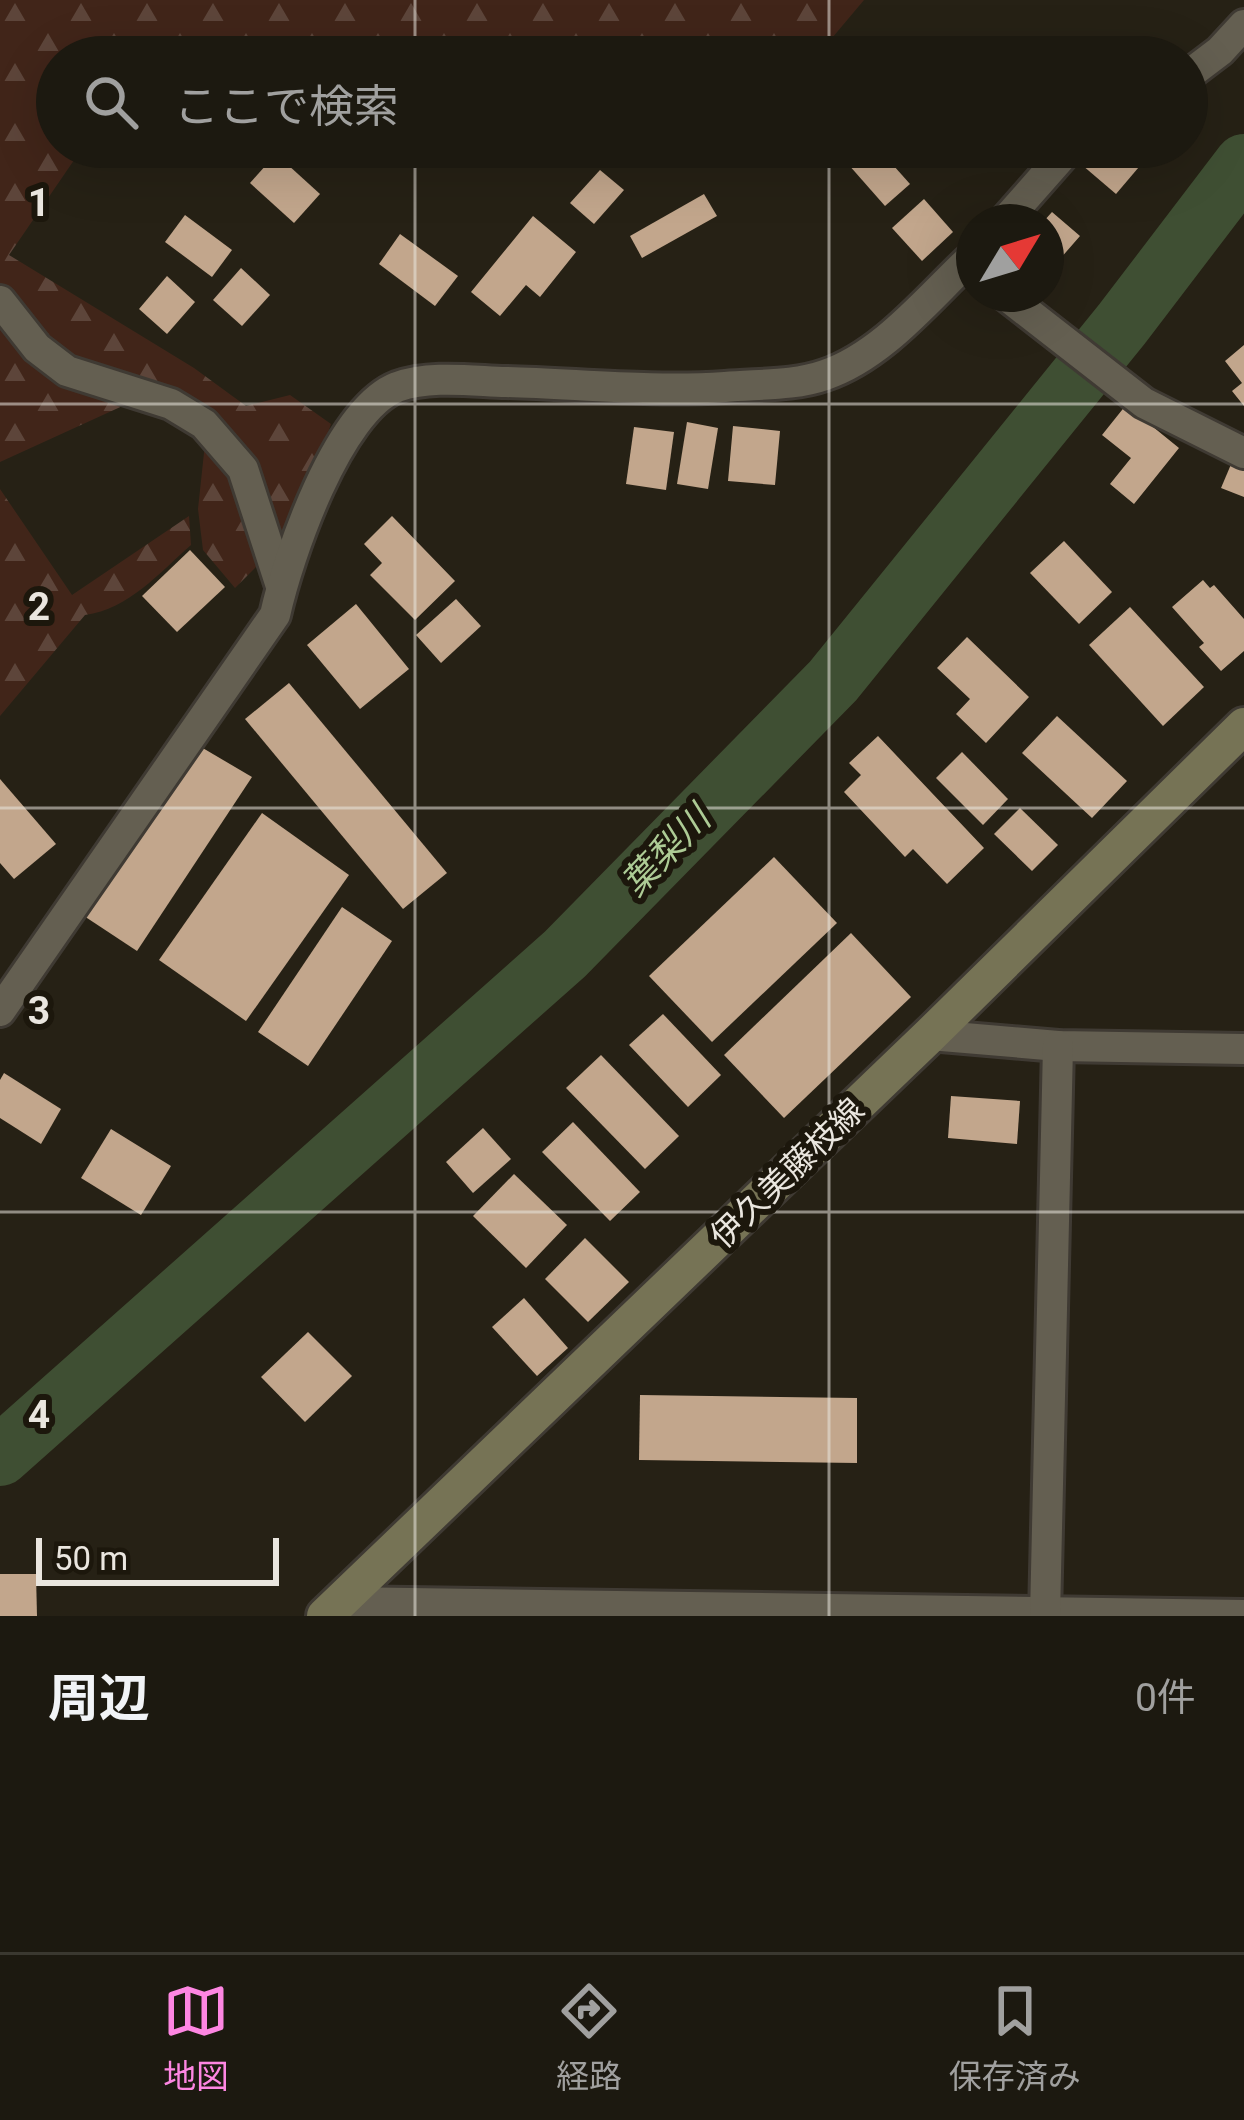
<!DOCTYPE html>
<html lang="ja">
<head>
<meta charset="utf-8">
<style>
  :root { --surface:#1c1910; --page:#29261e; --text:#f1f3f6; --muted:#a0a09f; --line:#3a3830; --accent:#fd86e2 }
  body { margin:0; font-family:Roboto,"Noto Sans JP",sans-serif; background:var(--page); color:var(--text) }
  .compass { position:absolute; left:956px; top:204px; width:108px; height:108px; border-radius:50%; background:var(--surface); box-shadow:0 12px 48px #0002; rotate:52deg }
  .scale { position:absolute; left:36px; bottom:30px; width:243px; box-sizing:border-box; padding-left:12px; border:6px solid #eae6df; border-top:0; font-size:33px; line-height:42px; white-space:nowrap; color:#eae6df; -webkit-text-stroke:9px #1c170c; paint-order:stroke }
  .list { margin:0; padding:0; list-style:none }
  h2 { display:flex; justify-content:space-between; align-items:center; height:156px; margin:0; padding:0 48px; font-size:51px }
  h2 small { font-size:39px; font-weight:400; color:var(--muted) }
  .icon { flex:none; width:66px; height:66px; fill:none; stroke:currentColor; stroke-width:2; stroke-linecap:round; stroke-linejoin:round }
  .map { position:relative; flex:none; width:1244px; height:1616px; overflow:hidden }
  .search { position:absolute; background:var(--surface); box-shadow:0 12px 48px #0002; left:36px; right:36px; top:36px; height:132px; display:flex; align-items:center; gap:30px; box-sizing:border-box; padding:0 42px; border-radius:66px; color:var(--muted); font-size:45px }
  .sheet { height:336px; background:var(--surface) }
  nav { display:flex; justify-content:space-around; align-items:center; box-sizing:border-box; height:168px; border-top:3px solid var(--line); background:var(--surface); font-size:33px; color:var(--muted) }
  nav a { display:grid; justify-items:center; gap:6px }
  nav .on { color:var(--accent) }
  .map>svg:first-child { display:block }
  .forest { fill:url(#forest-firs) }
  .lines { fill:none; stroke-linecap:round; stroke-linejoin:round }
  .river { stroke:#3f4f33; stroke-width:60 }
  .building { fill:#c2a68c }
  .street-casing { stroke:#3f3a33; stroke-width:36 }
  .secondary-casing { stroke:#3f3a33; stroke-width:42 }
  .street { stroke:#645f51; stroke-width:30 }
  .secondary { stroke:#767355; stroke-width:36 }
  .grid { fill:none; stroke:#eae6df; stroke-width:3; stroke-opacity:0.55 }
  .labels { text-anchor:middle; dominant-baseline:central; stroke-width:12; stroke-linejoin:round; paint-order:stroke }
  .street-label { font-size:33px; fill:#eae6df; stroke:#1c170c }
  .water-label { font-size:36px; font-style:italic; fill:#adcb95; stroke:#1c170c }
  .grid-label { font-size:39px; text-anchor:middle; font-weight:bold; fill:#eae6df; stroke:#1c170c; stroke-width:12; stroke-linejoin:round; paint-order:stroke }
</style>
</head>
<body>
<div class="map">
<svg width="1244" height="1616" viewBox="0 0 1244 1616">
  <defs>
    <pattern id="forest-firs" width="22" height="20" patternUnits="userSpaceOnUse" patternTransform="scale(3)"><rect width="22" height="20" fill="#412519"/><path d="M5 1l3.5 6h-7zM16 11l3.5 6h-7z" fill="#5d453a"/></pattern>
  </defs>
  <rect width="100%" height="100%" fill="#262115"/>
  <!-- forest -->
  <g class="forest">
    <polygon points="0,0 864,0 816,57 57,57 57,147 83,147 9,255 194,368 246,406 290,395 331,424 319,459 277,546 235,588 203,550 198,509 207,425 151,393 0,462"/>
    <path d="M0,489L72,595L189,516L191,545C159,573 129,609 85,615L0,716Z"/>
  </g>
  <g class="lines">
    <!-- river -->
    <polyline class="river" points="0,1456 565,954 833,681 1122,324 1244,164"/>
  </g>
  <!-- building -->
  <g class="building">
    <polygon points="867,147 877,147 910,184 885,206 848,164"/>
    <polygon points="1097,147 1142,147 1150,154 1116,194 1082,165"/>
    <polygon points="276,154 320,194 294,223 250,183"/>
    <polygon points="600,170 624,190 594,224 570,203"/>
    <polygon points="704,194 717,216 642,258 630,236"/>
    <polygon points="924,199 953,232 922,261 892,228"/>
    <polygon points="1052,212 1080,236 1046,275 1046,222 1043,222"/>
    <polygon points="185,215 232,250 212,277 165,242"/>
    <polygon points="533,216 576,252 540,297 526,285 500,316 471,292"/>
    <polygon points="400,234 458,276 435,306 379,264"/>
    <polygon points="241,268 270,295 242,326 213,300"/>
    <polygon points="167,276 195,302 167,334 139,309"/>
    <polygon points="1244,345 1244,406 1232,391 1242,383 1225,361"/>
    <polygon points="1126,405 1179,448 1134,504 1110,484 1131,458 1102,435"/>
    <polygon points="687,422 718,428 708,489 677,484"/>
    <polygon points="733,426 780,431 775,485 728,481"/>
    <polygon points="634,427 674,432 666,490 626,484"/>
    <polygon points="1232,462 1244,467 1244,497 1221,488"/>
    <polygon points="392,516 455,581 415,620 370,575 382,563 364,544"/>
    <polygon points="1064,541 1112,592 1079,624 1030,573"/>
    <polygon points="190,550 225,587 177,632 142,596"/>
    <polygon points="1203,580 1210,588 1214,585 1244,619 1244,651 1221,671 1199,647 1204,643 1172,607"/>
    <polygon points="456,599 481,626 441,663 416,635"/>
    <polygon points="356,604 409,669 360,709 307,645"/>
    <polygon points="1130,607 1204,687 1163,726 1089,645"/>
    <polygon points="967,637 1029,697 986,743 956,714 970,699 937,668"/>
    <polygon points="289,683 447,873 403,909 245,719"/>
    <polygon points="1057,716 1127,781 1092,818 1022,753"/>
    <polygon points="878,736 984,848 947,884 913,849 905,857 844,792 861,775 849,763"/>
    <polygon points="201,747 252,777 137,951 84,916"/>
    <polygon points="962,752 1008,799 983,825 936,778"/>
    <polygon points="0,779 56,844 14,879 0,863"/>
    <polygon points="1020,808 1058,845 1032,871 994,834"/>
    <polygon points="262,813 349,875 246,1021 159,960"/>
    <polygon points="774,857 837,923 712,1042 649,976"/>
    <polygon points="342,907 392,941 308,1066 258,1032"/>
    <polygon points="851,933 911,997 784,1118 724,1055"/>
    <polygon points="663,1014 721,1075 688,1107 629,1045"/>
    <polygon points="601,1055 679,1136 645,1169 566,1088"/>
    <polygon points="4,1073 61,1109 41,1144 0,1118 0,1080"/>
    <polygon points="951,1096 1020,1101 1017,1144 948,1138"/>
    <polygon points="573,1122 640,1192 610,1221 542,1152"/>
    <polygon points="483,1128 511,1159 473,1193 446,1162"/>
    <polygon points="111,1129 171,1166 141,1215 81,1178"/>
    <polygon points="514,1174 567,1225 526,1268 473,1216"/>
    <polygon points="585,1238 629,1282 588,1322 545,1279"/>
    <polygon points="524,1298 568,1348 537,1376 492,1327"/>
    <polygon points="308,1332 352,1376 305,1422 261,1377"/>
    <polygon points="640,1395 857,1398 857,1463 639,1460"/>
    <polygon points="0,1574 36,1574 37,1616 0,1616"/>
  </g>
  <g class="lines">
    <!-- street casing -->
    <g class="street-casing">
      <g id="street">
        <polyline points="1187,76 1220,51 1244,25"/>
        <polyline points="1004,222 1070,147"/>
        <polyline points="1004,294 1144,403 1244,453"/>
        <polyline points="0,301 37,348 67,371 171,404 204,424 243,469 281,586"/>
        <path d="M0,1011L275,615C288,556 338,410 397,387C430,375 472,381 506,382C579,384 653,392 725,387C758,384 794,386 825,375C881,356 925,302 967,262L974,268"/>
        <polyline points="930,1035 1058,1046 1244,1049"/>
        <polyline points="342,1602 1244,1615"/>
        <polyline points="1045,1616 1058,1046"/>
      </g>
    </g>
    <!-- secondary casing -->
    <g class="secondary-casing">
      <polyline id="secondary" points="325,1616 930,1035 1244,726"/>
    </g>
    <!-- street -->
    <use href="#street" class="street"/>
    <!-- secondary -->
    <use href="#secondary" class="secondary"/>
  </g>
  <!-- grid -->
  <path class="grid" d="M415,0V57M829,0V57M415,147V1616M829,147V1616M0,404H1244M0,808H1244M0,1212H1244"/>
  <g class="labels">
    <!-- street labels -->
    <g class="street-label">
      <text transform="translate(787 1173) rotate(-44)">伊久美藤枝線</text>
    </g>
    <!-- water labels -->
    <g class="water-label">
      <text transform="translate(666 851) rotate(-46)">葉梨川</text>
    </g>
  </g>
  <g class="grid-label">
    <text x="39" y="216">1</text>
    <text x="39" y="620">2</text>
    <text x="39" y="1024">3</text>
    <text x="39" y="1428">4</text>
  </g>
</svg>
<svg class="compass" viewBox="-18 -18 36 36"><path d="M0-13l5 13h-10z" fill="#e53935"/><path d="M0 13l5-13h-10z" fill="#a0a09f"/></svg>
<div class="scale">50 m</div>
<div class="search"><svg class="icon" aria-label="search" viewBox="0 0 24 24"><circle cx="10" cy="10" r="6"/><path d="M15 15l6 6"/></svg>ここで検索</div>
</div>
<section class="sheet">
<h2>周辺<small>0件</small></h2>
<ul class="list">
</ul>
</section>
<nav>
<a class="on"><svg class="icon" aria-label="map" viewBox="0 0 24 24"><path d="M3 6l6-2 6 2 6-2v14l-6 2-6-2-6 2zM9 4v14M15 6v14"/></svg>地図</a>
<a><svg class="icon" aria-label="directions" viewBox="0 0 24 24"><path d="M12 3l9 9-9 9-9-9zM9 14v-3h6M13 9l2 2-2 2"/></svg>経路</a>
<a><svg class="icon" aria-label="saved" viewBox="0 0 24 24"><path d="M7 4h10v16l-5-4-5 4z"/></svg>保存済み</a>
</nav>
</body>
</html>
